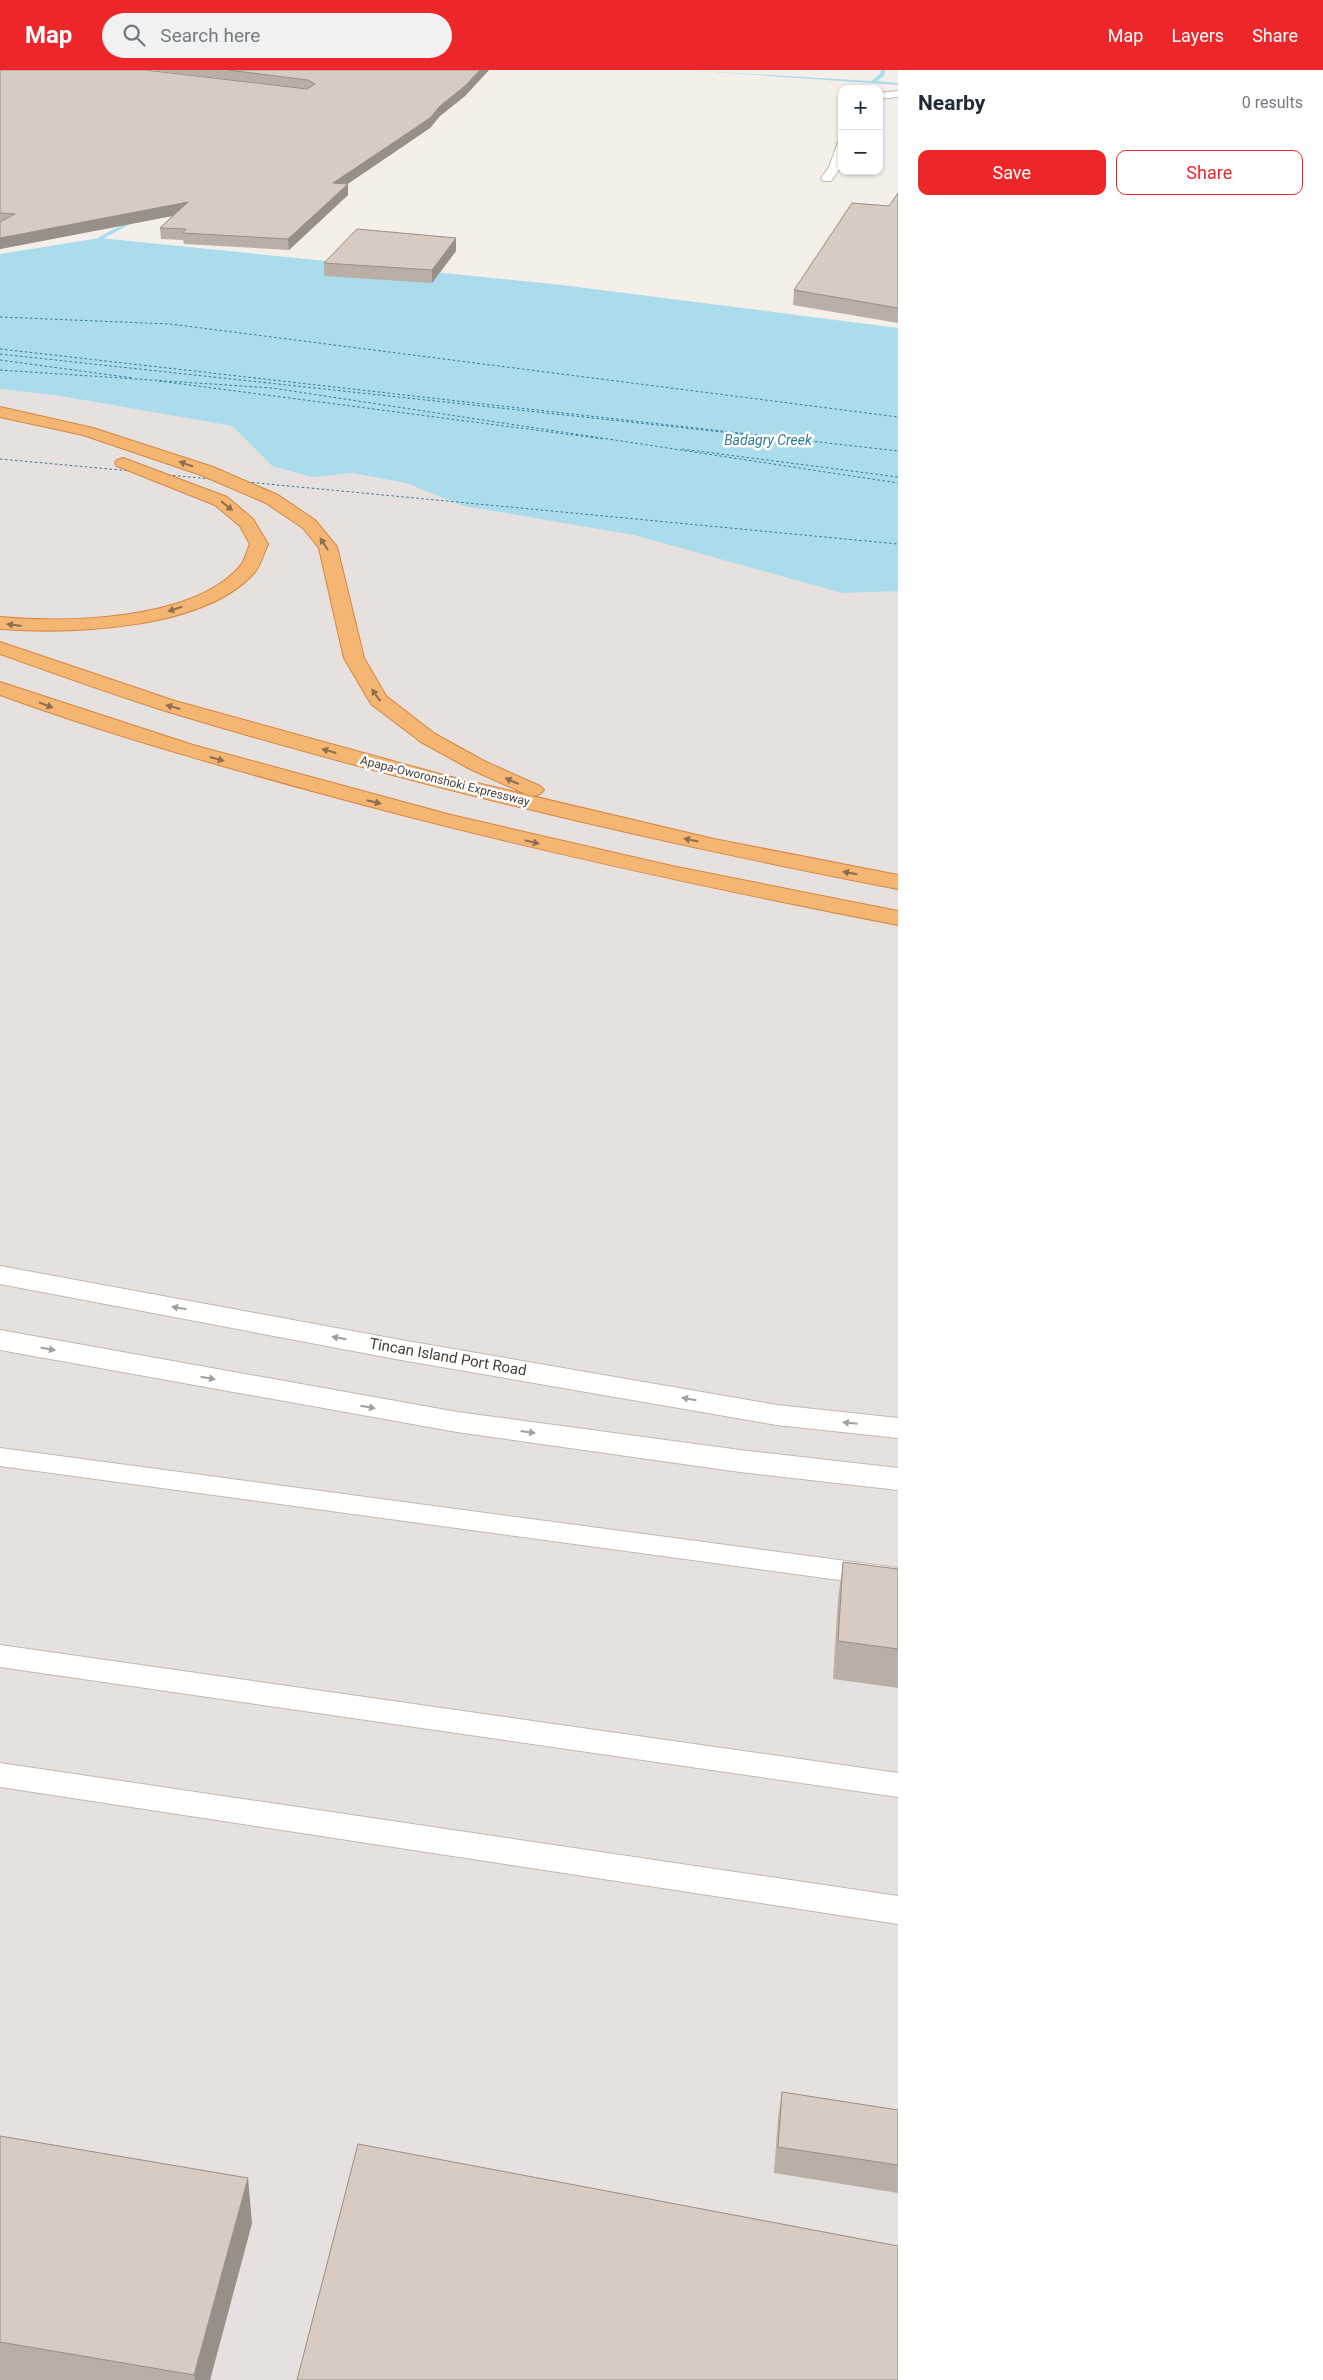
<!DOCTYPE html>
<html lang="en">
<head>
<meta charset="utf-8">
<style>
  :root { --surface:#fff; --page:#f2f2f3; --text:#1f2937; --muted:#747a83; --line:#e0e1e3; --accent:#ed2729 }
  body { margin:0; font-family:Roboto,sans-serif; background:var(--page); color:var(--text) }
  .controls { position:absolute; right:15px; top:15px; display:grid; overflow:hidden; border-radius:10px; box-shadow:0 1px 4px #0004 }
  .controls button { width:45px; height:45px; display:grid; place-items:center; padding:0; border:0; border-bottom:1px solid var(--line); background:var(--surface); color:var(--text); font:25px sans-serif }
  .list { margin:0; padding:0; list-style:none }
  h2 { display:flex; justify-content:space-between; align-items:center; height:65px; margin:0; padding:0 20px; font-size:21px }
  h2 small { font-size:16px; font-weight:400; color:var(--muted) }
  .actions { display:flex; gap:10px; padding:15px 20px }
  .actions a { flex:1; padding:11px 0; border:1px solid var(--accent); border-radius:10px; text-align:center; font-size:18px; color:var(--accent) }
  .actions .main { background:var(--accent); color:#fff }
  .icon { flex:none; width:28px; height:28px; fill:none; stroke:currentColor; stroke-width:2; stroke-linecap:round; stroke-linejoin:round }
  .map { position:relative; flex:none; width:898px; height:2310px; overflow:hidden }
  header { display:flex; align-items:center; gap:30px; box-sizing:border-box; height:70px; padding:0 25px; background:var(--accent); color:#fff }
  header strong { font-size:24px }
  nav { display:flex; gap:28px; margin-inline-start:auto; font-size:18px }
  .search { width:350px; height:45px; background:var(--page); display:flex; align-items:center; gap:12px; box-sizing:border-box; padding:0 18px; border-radius:28px; color:var(--muted); font-size:19px }
  main { display:flex }
  aside { flex:1; background:var(--surface) }
  .map>svg:first-child { display:block }
  .industrial { fill:#e6e1de }
  .water { fill:#aadcec }
  .lines { fill:none; stroke-linecap:round; stroke-linejoin:round }
  .stream { fill:#aadcec; fill-rule:evenodd }
  .ferry { stroke:#317b96; stroke-width:1; stroke-dasharray:2.5 2.5; stroke-linecap:butt }
  .service-casing { stroke:#c2b8af; stroke-width:2 }
  .minor-casing { stroke:#c2b8af; stroke-width:2 }
  .tertiary-casing { stroke:#c2b8af; stroke-width:2 }
  .motorway-casing { stroke:#d48743; stroke-width:2 }
  .service { fill:#fff; fill-rule:evenodd }
  .minor { fill:#fff; fill-rule:evenodd }
  .tertiary { fill:#fff; fill-rule:evenodd }
  .motorway { fill:#f5b573; fill-rule:evenodd }
  .wall { fill:#baafa7 }
  .shaded-wall { fill:#978f88 }
  .building { fill:#d8ccc2; stroke:#978f88 }
  .oneway { fill:#8d6e50 }
  .oneway2 { fill:#a39f9c }
  .labels { text-anchor:middle; dominant-baseline:central; stroke-width:5; stroke-linejoin:round; paint-order:stroke }
  .far-street-label { font-size:12px; fill:#473f38; stroke:#fff }
  .far-water-label { font-size:14px; font-style:italic; fill:#317b96; stroke:#fff }
  .street-label { font-size:15px; fill:#473f38; stroke:#fff }
</style>
</head>
<body>
<header>
<strong>Map</strong>
<div class="search"><svg class="icon" aria-label="search" viewBox="0 0 24 24"><circle cx="10" cy="10" r="6"/><path d="M15 15l6 6"/></svg>Search here</div>
<nav><a>Map</a><a>Layers</a><a>Share</a></nav>
</header>
<main>
<div class="map">
<svg width="898" height="2310" viewBox="0 0 898 2310">
  <rect width="100%" height="100%" fill="#f4efe9"/>
  <!-- industrial -->
  <polygon class="industrial" points="0,319 61,326 232,356 271,395 343,404 353,403 512,426 898,511 898,2310 0,2310"/>
  <!-- water -->
  <polygon class="water" points="100,168 562,215 898,258 898,521 842,523 634,465 464,436 406,413 353,403 312,407 272,396 232,356 61,326 0,319 0,184"/>
  <g class="lines">
    <!-- stream -->
    <g class="stream">
      <polygon points="685,0 871,11 880,4 881,0 885,0 884,6 877,11 898,13 898,15"/>
      <polygon points="137,147 142,148 102,169 97,168"/>
    </g>
    <!-- ferry -->
    <g class="ferry">
      <polyline points="0,247 170,254 898,347"/>
      <polyline points="0,279 898,381"/>
      <polyline points="0,284 750,365"/>
      <polyline points="0,290 133,308"/>
      <polyline points="0,300 272,318 898,413"/>
      <polyline points="159,311 604,369"/>
      <polyline points="682,379 898,407"/>
      <polyline points="0,389 131,401"/>
      <polyline points="168,405 211,409"/>
      <polyline points="247,412 898,474"/>
    </g>
    <!-- service casing -->
    <g class="service-casing">
      <g id="service">
        <polygon points="0,1378 898,1498 898,1518 0,1396"/>
        <polygon points="0,1575 898,1703 898,1727 0,1597"/>
        <polygon points="0,1693 898,1826 898,1854 0,1717"/>
      </g>
    </g>
    <!-- minor casing -->
    <g class="minor-casing">
      <g id="minor">
        <polygon points="898,21 898,27 879,29 879,23"/>
        <polygon points="838,72 842,72 842,96 831,111 823,111 821,108 829,97"/>
      </g>
    </g>
    <!-- tertiary casing -->
    <g class="tertiary-casing">
      <g id="tertiary">
        <polygon points="0,1196 401,1270 777,1335 898,1348 898,1368 777,1355 401,1290 0,1214"/>
        <polygon points="0,1260 457,1342 740,1380 898,1398 898,1420 740,1402 457,1362 0,1280"/>
      </g>
    </g>
    <!-- motorway casing -->
    <g class="motorway-casing">
      <g id="motorway">
        <polygon points="0,337 93,358 213,397 278,425 315,450 337,477 364,588 386,626 435,664 486,692 540,716 544,720 540,724 533,726 526,724 472,700 421,672 371,634 344,588 319,478 303,458 266,433 201,405 83,365 0,347"/>
        <path d="M123,388L227,427L253,449L268,474C264,483 261,494 255,502C205,560 71,564 0,559V547C66,553 195,551 241,495C245,489 247,481 250,474L240,456L215,435L117,396L115,393L117,390Z"/>
        <path d="M0,572L175,631L447,706L714,769L898,805V819C649,771 402,713 159,639C106,622 53,603 0,584Z"/>
        <path d="M0,612L193,675L451,745L672,796L898,841V855C703,817 508,775 316,722C210,693 104,663 0,625Z"/>
      </g>
    </g>
    <!-- service -->
    <use href="#service" class="service"/>
    <!-- minor -->
    <use href="#minor" class="minor"/>
    <!-- tertiary -->
    <use href="#tertiary" class="tertiary"/>
    <!-- motorway -->
    <use href="#motorway" class="motorway"/>
  </g>
  <!-- wall -->
  <g class="wall">
    <polygon points="0,0 307,19 150,0 489,0 465,26 440,46 430,58 347,114 348,125 289,180 184,174 183,170 161,169 160,158 172,146 0,179"/>
    <polygon points="898,123 898,253 793,235 794,220 889,136"/>
    <polygon points="456,168 456,181 432,213 324,206 324,193"/>
    <polygon points="843,1492 898,1499 898,1618 833,1609 838,1529"/>
    <polygon points="782,2022 898,2040 898,2123 774,2103 778,2049"/>
    <polygon points="0,2066 252,2153 210,2310 0,2310"/>
  </g>
  <!-- shaded-wall -->
  <g class="shaded-wall">
    <polygon points="480,0 489,0 465,26 440,46 430,58 333,124 333,113 440,36"/>
    <polygon points="348,114 348,125 289,180 288,169"/>
    <polygon points="188,132 188,143 0,179 0,168"/>
    <polygon points="456,168 456,181 432,213 432,200"/>
    <polygon points="248,2108 252,2153 210,2310 195,2310 194,2305"/>
  </g>
  <!-- building -->
  <g class="building">
    <polygon points="0,0 145,0 307,19 315,14 308,10 228,0 480,0 465,16 440,36 430,48 333,113 348,114 288,169 183,163 186,159 160,158 188,132 0,168 0,152 15,144 0,143"/>
    <polygon points="898,123 898,238 794,220 852,133 889,136"/>
    <polygon points="357,159 456,168 432,200 324,193"/>
    <polygon points="843,1492 898,1499 898,1579 838,1571"/>
    <polygon points="782,2022 898,2040 898,2095 778,2077"/>
    <polygon points="0,2066 248,2108 194,2305 0,2272"/>
    <polygon points="358,2074 898,2176 898,2310 297,2310"/>
  </g>
  <!-- one-way arrows -->
  <defs><path id="oneway-solid" d="M-6-.8H1V-3.2L6.5 0L1 3.2V.8H-6Z" transform="scale(1.25)"/></defs>
  <g class="oneway">
    <use href="#oneway-solid" transform="translate(186 394) rotate(-161)"/>
    <use href="#oneway-solid" transform="translate(227 436) rotate(39)"/>
    <use href="#oneway-solid" transform="translate(324 474) rotate(-123)"/>
    <use href="#oneway-solid" transform="translate(175 539) rotate(163)"/>
    <use href="#oneway-solid" transform="translate(14 555) rotate(-173)"/>
    <use href="#oneway-solid" transform="translate(376 625) rotate(-125)"/>
    <use href="#oneway-solid" transform="translate(46 635) rotate(21)"/>
    <use href="#oneway-solid" transform="translate(173 637) rotate(-164)"/>
    <use href="#oneway-solid" transform="translate(329 681) rotate(-164)"/>
    <use href="#oneway-solid" transform="translate(217 689) rotate(15)"/>
    <use href="#oneway-solid" transform="translate(512 711) rotate(-156)"/>
    <use href="#oneway-solid" transform="translate(374 732) rotate(14)"/>
    <use href="#oneway-solid" transform="translate(691 770) rotate(-168)"/>
    <use href="#oneway-solid" transform="translate(532 772) rotate(14)"/>
    <use href="#oneway-solid" transform="translate(850 803) rotate(-170)"/>
  </g>
  <g class="oneway2">
    <use href="#oneway-solid" transform="translate(179 1238) rotate(-170)"/>
    <use href="#oneway-solid" transform="translate(339 1268) rotate(-170)"/>
    <use href="#oneway-solid" transform="translate(48 1279) rotate(11)"/>
    <use href="#oneway-solid" transform="translate(208 1308) rotate(10)"/>
    <use href="#oneway-solid" transform="translate(689 1329) rotate(-170)"/>
    <use href="#oneway-solid" transform="translate(368 1337) rotate(10)"/>
    <use href="#oneway-solid" transform="translate(850 1353) rotate(-174)"/>
    <use href="#oneway-solid" transform="translate(528 1362) rotate(8)"/>
  </g>
  <g class="labels">
    <!-- far-street labels -->
    <g class="far-street-label">
      <text transform="translate(445 711) rotate(14)">Apapa-Oworonshoki Expressway</text>
    </g>
    <!-- far-water labels -->
    <g class="far-water-label">
      <text x="768" y="370">Badagry Creek</text>
    </g>
    <!-- street labels -->
    <g class="street-label">
      <text transform="translate(448 1287) rotate(10)">Tincan Island Port Road</text>
    </g>
  </g>
</svg>
<div class="controls">
<button>+</button>
<button>−</button>
</div>
</div>
<aside>
<h2>Nearby<small>0 results</small></h2>
<ul class="list">
</ul>
<div class="actions"><a class="main">Save</a><a>Share</a></div>
</aside>
</main>
</body>
</html>
